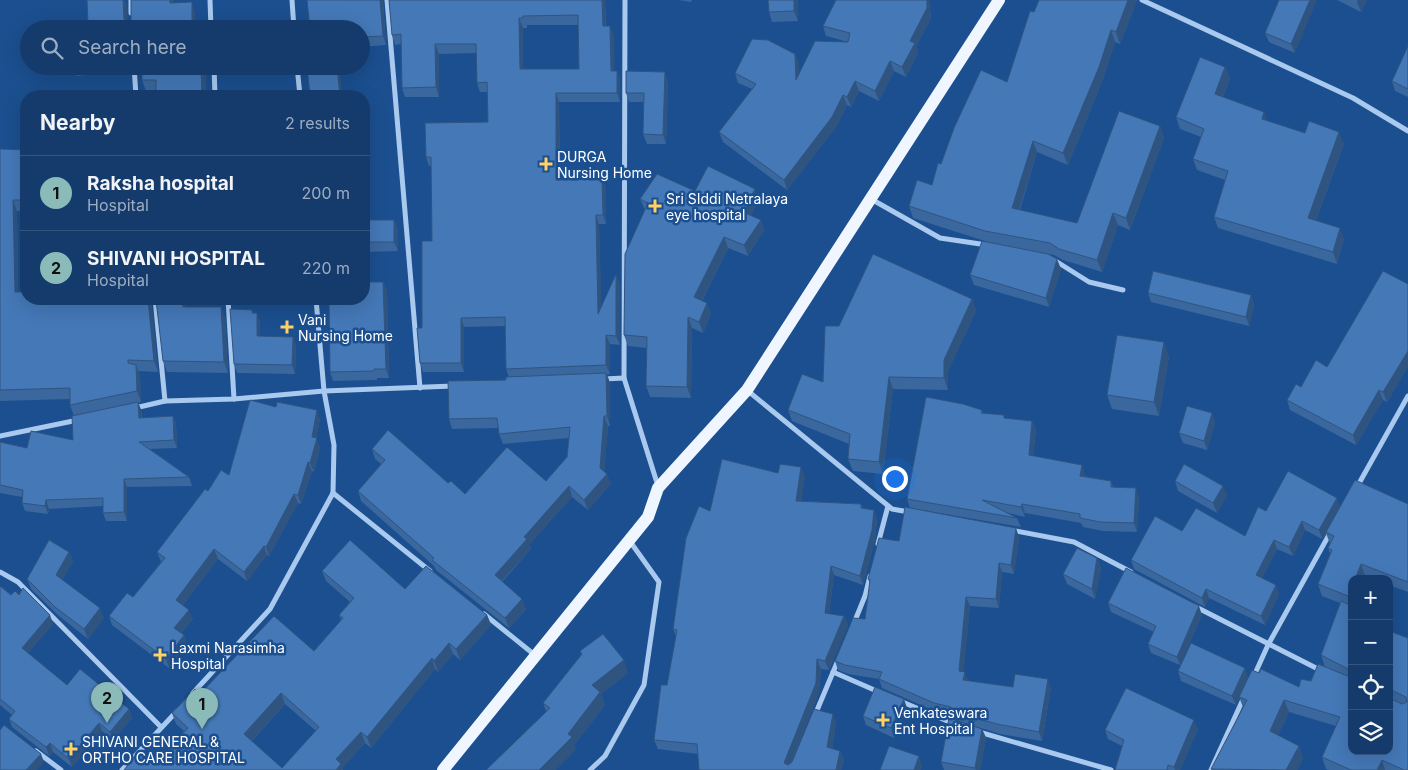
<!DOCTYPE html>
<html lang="en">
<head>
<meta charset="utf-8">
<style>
  :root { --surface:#143b6b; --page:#1d4271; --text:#f1f3f6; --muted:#9dadc1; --line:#33557e; --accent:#8bbbb9 }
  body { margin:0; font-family:Inter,sans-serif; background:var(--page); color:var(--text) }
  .controls { position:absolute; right:15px; bottom:15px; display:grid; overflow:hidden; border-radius:10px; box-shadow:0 5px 20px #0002 }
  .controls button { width:45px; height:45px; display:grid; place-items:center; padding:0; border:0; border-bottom:1px solid var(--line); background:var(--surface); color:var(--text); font:25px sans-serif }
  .you { position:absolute; left:894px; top:478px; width:18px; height:18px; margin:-12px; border:4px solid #fff; border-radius:50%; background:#1a73e8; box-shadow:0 0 0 8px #1a73e833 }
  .badge { display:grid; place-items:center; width:32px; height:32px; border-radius:50%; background:var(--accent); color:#111; font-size:16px; font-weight:700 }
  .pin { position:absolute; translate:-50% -41px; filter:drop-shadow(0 1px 2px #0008) }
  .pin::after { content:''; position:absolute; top:26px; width:18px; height:15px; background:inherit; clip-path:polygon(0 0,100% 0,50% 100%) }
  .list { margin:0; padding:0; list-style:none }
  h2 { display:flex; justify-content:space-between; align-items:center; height:65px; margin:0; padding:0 20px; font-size:21px }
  h2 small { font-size:16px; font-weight:400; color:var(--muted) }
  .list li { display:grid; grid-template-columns:32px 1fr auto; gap:15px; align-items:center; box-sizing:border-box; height:75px; padding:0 20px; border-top:1px solid var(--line) }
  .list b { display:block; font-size:19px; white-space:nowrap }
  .list p { margin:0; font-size:16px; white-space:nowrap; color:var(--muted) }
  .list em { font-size:16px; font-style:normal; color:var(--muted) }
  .icon { flex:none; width:28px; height:28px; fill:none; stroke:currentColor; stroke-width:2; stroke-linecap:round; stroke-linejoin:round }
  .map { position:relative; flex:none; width:1408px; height:770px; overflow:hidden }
  .search { position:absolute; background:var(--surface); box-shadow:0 5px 20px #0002; left:20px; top:20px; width:350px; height:55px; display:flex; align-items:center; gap:12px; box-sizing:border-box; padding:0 18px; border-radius:28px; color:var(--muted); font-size:19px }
  .panel { position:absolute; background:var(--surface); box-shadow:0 5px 20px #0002; left:20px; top:90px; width:350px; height:215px; border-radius:20px }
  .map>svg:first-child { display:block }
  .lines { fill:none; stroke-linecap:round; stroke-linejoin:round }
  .minor { stroke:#a9c9ee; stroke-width:5 }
  .primary { stroke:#f0f6ff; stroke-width:12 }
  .wall { fill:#3a679d; fill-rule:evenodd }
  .shaded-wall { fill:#305480 }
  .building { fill:#4478b7; stroke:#305480; fill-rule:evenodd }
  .poi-dot { fill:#ffd166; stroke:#1b4f8f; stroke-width:2 }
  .labels { text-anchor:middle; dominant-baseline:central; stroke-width:5; stroke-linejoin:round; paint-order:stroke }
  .poi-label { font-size:14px; fill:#fff; stroke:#1b4f8f; text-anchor:start }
</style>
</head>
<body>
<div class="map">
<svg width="1408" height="770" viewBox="0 0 1408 770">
  <rect width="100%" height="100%" fill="#1b4f8f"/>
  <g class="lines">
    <!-- minor -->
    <g class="minor">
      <polyline points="131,0 131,13"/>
      <polyline points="210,0 211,29"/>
      <polyline points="292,0 294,29"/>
      <polyline points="387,0 420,388"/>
      <polyline points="1142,0 1353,98 1408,131"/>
      <polyline points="134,66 136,96"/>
      <polyline points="214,66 215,96"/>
      <polyline points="297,66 300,96"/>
      <polyline points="871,199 940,238 987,245"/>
      <polyline points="1054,260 1089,282 1123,290"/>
      <polyline points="155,299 165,401"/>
      <polyline points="228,299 234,399"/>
      <polyline points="624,378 625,0"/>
      <polyline points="604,379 624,378 658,486"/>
      <polyline points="748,391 892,509 909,512"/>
      <polyline points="135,408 165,401 234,399 324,391 453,386"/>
      <polyline points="0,436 78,420"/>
      <polyline points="1357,487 1408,396"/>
      <polyline points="333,493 430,571"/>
      <polyline points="1011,530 1074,542 1131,572"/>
      <polyline points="878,544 888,506"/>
      <polyline points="0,572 18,582 161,727"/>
      <polyline points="1194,606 1320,670"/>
      <polyline points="484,614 536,656"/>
      <polyline points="854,623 865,596 870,576"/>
      <polyline points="833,672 879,692"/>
      <polyline points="1253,678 1268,645 1330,533"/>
      <polyline points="193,693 270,609 333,493 334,445 324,391 316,299"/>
      <polyline points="900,701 952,723"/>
      <polyline points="815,715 839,658"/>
      <polyline points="979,732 1111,770"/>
      <polyline points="36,751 61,770"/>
      <polyline points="122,770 177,711"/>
      <polyline points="590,770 605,756 644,685 659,582 629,540"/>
      <polyline points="1211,770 1244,697"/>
    </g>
    <!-- primary -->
    <polyline class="primary" points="443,770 648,517 658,488 747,390 999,0"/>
  </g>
  <!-- wall -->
  <g class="wall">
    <polygon points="307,0 383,0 386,45 361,47 361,29"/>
    <path d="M605,0L606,26L614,36V71H617L620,80V102H559L560,180L602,179L606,189V224H599L601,307L620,284V345L610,344V374H607L610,383V426H608L604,471L611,484L588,510L572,497L529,545L531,549L502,582L522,599L526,610L509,628L436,570L434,566L361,501L358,491L381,464L375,459L372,449L448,483L465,494L546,481L567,457L569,438L503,444L499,434L498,428L452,429L449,419L509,377L506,369L505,326L464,327V372H423L420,363L422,328L432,241L431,166H429L426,157L488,122L487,92H480L477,83V53L439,54V97H405L402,88L401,44L395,45L392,35ZM527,25H578L579,69H523V28H527Z"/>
    <polygon points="678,0 692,0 691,2"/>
    <polygon points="768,0 798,0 798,21 772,22 769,12"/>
    <polygon points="836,0 929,0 931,18 916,47 918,53 906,77 894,71 879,101 859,91 851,107 847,105 836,127 787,190 723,142 719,132 752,89 738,83 735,73 799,63 799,73 848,42 826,36 823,26"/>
    <polygon points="1137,0 1120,44 1115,42 1103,79 1068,165 1037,152 1020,210 1077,223 1160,126 1164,138 1130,230 1118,225 1102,272 1063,260 1054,255 1048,254 1061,269 1049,307 974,285 970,275 988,242 913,218 909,206 932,185 941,164 1007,82 1034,12"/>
    <polygon points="1279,0 1295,53 1269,42 1265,33"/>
    <polygon points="1337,0 1367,0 1361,12"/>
    <polygon points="1408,46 1408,97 1395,91 1392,81"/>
    <polygon points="73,66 130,66 130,69 77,76"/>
    <polygon points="137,66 205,66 206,96 156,96 156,91 146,91 142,80 142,67 138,68"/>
    <polygon points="1225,67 1230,79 1223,97 1267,121 1305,133 1344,144 1316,220 1344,239 1337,264 1218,228 1214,217 1225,180 1197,170 1193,159 1201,137 1180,129 1176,117"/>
    <polygon points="668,81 666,144 647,144 643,134 644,102 629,102 626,93"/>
    <polygon points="0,149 26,150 26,211 17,211 18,292 26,299 151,299 158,372 138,371 140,376 141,402 74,416 70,405 70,399 0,401"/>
    <polygon points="695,191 759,200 751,215 761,220 764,230 748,256 728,248 702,301 707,303 711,314 703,333 692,328 691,398 650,397 646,386 646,348 628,346 624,335 645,210 640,199"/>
    <polygon points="364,220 394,220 398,230 398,251 364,252"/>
    <polygon points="364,282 383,282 387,291 389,378 377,378 377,380 333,381 330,372"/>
    <polygon points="1408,284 1408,366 1387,402 1383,400 1356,445 1290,410 1287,400 1301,387 1327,367"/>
    <polygon points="1148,293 1251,295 1254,305 1249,326 1151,302"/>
    <polygon points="972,299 976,311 948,371 948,390 893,389 883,474 853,471 848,459 849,444 792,421 788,410 823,382 839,326"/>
    <polygon points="186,307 221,307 225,318 228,373 167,372 163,361"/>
    <polygon points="252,310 253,313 260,321 260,336 296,345 295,374 237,373 234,364"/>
    <polygon points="1169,356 1159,416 1112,409 1107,395"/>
    <polygon points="138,402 141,410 142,418 173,416 176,424 177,448 150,449 189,477 192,486 127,487 127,521 106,521 103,513 103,506 49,509 48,514 25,511 22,503 22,497 0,493 0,442 27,448 73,440"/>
    <polygon points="982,410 983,413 1005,418 1032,421 1036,430 1033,456 1085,474 1084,476 1111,481 1113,487 1139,497 1137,532 1103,531 1083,527 1081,523 1025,513 1025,517 1008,513 1017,518 1021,527 910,508 907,499"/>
    <polygon points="1212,413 1215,423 1207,450 1183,443 1179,433"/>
    <polygon points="320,419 316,438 320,448 314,472 312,471 301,504 298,503 269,556 267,555 247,581 218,559 183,605 193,619 181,633 184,635 187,645 169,668 112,625 109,616 133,597 161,562 157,552 208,491 229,475"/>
    <polygon points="778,473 805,476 801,501 861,504 863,509 874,510 877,520 875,539 863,585 834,575 829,614 844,616 848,625 829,670 821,669 819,692 791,763 836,723 832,749 840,751 844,760 841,770 699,770 698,754 658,749 654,740 667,685 676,637 673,629 710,511"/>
    <polygon points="1175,481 1227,495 1217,513 1178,491"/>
    <polygon points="1408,504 1408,592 1389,585 1389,579 1372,579 1365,576 1364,579 1352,579 1352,751 1389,751 1389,631 1408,638 1408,770 1329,770 1326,769 1322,757 1336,726 1289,712 1278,735 1299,746 1303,758 1297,770 1211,770 1243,707 1239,697 1236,705 1181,681 1178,671 1248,678 1259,673 1299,687 1311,681 1325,667 1321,655 1340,603 1322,596 1318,584 1330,554 1328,548 1330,544 1326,533 1322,539 1305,530 1293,556 1277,549 1262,578 1279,594 1265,625 1209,598 1205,607 1134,569 1131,560 1182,531 1245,536 1266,511 1340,506"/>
    <polygon points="1019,537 1014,574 1002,572 999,608 970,606 963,672 968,681 1013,687 1051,688 1042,741 1000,734 968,724 982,729 986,738 980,770 944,770 941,762 962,722 954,719 952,715 937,712 882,688 879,679 848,674 838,670 835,661 865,619 870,583 868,579 899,541"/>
    <polygon points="69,552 73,561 62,580 104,618 88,639 59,616 31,589 27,579"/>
    <polygon points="1097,558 1101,568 1095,599 1067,584 1063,574"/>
    <path d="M322,571L405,589L487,615L491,625L460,660L453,654L438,672L435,669L371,748L365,743L342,768L343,770L154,765L184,731L176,724L172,713L200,694L314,651L341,620L339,615L350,602L326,581ZM285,704L316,731L282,768L252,741Z"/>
    <polygon points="0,586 11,595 53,624 28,653 67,685 129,709 132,718 113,740 102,731 72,767 53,752 49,756 12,727 9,719 12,715 0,705"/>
    <polygon points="1108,603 1202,615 1180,665 1151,653 1148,644 1154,632 1111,612"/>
    <polygon points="580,651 628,673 601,694 605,705 574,745 576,750 546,711 543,703 581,655"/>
    <polygon points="907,708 894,738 866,725 863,716"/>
    <polygon points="1198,729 1180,770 1115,770 1122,746 1108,739 1105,730"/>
  </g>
  <!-- shaded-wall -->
  <g class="shaded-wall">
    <polygon points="123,0 125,0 127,5 128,29 124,19"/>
    <polygon points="170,0 174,0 174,14 170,3"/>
    <polygon points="380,0 383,0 386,45 383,36"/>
    <polygon points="602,0 605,0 606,36 603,26"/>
    <polygon points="794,0 798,0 798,21 794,11"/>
    <polygon points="927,0 929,0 931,18 916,47 918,53 906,77 902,67 910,41"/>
    <polygon points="1128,0 1137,0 1120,44 1116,32"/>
    <polygon points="1310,0 1317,0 1295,53 1291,44"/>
    <polygon points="1358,0 1367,0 1361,12 1357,2"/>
    <polygon points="192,2 195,13 196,29 192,29"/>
    <polygon points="519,18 523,28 523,79 520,69"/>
    <polygon points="610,26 614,36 614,80 611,71"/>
    <polygon points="1111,30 1115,42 1103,79 1068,165 1063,153"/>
    <polygon points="435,44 439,54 439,97 436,87"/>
    <polygon points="795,54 799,63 799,90 796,80"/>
    <polygon points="890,61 894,71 879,101 875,91"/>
    <polygon points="201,66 205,66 206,96 202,96"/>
    <polygon points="337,66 340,66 342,96 340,96"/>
    <polygon points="1225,67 1230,79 1219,106 1215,94"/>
    <polygon points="617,71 620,80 620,102 617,93"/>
    <polygon points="665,72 668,81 666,144 663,135"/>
    <polygon points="855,81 859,91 851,107 847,97"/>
    <polygon points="556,93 559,102 560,189 556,180"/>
    <polygon points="843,95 847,105 836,127 787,190 784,180"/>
    <polygon points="364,108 364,110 366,128 364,122"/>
    <polygon points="1264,112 1269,124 1262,119"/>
    <polygon points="1160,126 1164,138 1130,230 1126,218"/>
    <polygon points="1339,132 1344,144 1312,230 1308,218"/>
    <polygon points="1033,141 1037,152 1016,220 1012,208"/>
    <polygon points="602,179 606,189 606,224 603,215"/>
    <polygon points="755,189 759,200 747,223 743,212"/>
    <polygon points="13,200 17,211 18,303 15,292"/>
    <polygon points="1113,213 1118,225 1102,272 1097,260"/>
    <polygon points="596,215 599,224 602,324 598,314"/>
    <polygon points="394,220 398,230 398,251 394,242"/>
    <polygon points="761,220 764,230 748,256 744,245"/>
    <polygon points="1340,228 1344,239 1337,264 1333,252"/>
    <polygon points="724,237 728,248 698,308 694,297"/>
    <polygon points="1057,259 1061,269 1049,307 1046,298"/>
    <polygon points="616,274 620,284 620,345 616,336"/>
    <polygon points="383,282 387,291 389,378 386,369"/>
    <polygon points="1251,295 1254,305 1249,326 1246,317"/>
    <polygon points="148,299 151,299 158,372 154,361"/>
    <polygon points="182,299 186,299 187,318 183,307"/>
    <polygon points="972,299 976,311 948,371 948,390 944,378 944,360"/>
    <polygon points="707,303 711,314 703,333 699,322"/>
    <polygon points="221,307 225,318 228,373 224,362"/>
    <polygon points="257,313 260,321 260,345 257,336"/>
    <polygon points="688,317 692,328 691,398 687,387"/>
    <polygon points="461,318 464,327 464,372 461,363"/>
    <polygon points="606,335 610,344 610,374 606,365"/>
    <polygon points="293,337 296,345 295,374 292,365"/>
    <polygon points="1164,342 1169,356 1159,416 1154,402"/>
    <polygon points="1408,351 1408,366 1387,402 1383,392"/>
    <polygon points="136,365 140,376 141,402 137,391"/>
    <polygon points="606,373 610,383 610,426 607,416"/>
    <polygon points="889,377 893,389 883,474 879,462"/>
    <polygon points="1379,390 1383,400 1356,445 1353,435"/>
    <polygon points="138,402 141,410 142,426 139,418"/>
    <polygon points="317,410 320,419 315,444 317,438 320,448 314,472 310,463 312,437"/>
    <polygon points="1212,413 1215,423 1207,450 1204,441"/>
    <polygon points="173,416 176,424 177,448 174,440"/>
    <polygon points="604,416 608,426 604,478 607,474 611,484 588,510 584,500 600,468"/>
    <polygon points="1032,421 1036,430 1032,464 1029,455"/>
    <polygon points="308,462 312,471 301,504 298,495"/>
    <polygon points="1082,465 1085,474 1083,485 1080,476"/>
    <polygon points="801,467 805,476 800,511 796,501"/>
    <polygon points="124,479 127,487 127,521 124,512"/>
    <polygon points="569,486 572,497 529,545 531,549 498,585 495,575 524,537"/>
    <polygon points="1223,486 1227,495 1217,513 1213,503"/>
    <polygon points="1136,488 1139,497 1137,532 1134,523"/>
    <polygon points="294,494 298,503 269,556 266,547"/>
    <polygon points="1337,498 1340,507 1322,539 1319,530"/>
    <polygon points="46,500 49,509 48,514 45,506"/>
    <polygon points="1022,504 1025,513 1025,517 1021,507"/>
    <polygon points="874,510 877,520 875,539 863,585 860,576"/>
    <polygon points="1302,521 1305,530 1293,556 1289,547"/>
    <polygon points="1016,528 1019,537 1014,574 1011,565"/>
    <polygon points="1274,540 1277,549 1259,584 1256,575"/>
    <polygon points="264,546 267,555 247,581 244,572"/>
    <polygon points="214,549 218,559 180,609 176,600"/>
    <polygon points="69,552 73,561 60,585 56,575"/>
    <polygon points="1097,558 1101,568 1095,599 1092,589"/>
    <polygon points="999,563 1002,572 999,608 996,599"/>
    <polygon points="1361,564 1365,576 1364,579 1355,579"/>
    <polygon points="831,566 834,575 828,622 825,613"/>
    <polygon points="1276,585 1279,594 1265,625 1261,616"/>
    <polygon points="1352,586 1352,607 1348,596"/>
    <polygon points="1206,589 1209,598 1205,607 1202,598"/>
    <polygon points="966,597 970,606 963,680 959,671"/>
    <polygon points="522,599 526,610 509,628 505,618"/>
    <polygon points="1199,606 1202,615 1180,665 1177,657"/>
    <polygon points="100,608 104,618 88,639 84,629"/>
    <polygon points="189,610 193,619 177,637 174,628"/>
    <polygon points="50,615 53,624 25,657 22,648"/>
    <polygon points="487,615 491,625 460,660 456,649"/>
    <polygon points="844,616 848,625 829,670 825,661"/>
    <polygon points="184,635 187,645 169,668 166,659"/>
    <polygon points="449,643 453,654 438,672 434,661"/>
    <polygon points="432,658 435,669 371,748 367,737"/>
    <polygon points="817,659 821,669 819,692 788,770 784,763"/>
    <polygon points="624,660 628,673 601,694 605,705 574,745 576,750 556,770 539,770 568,734 592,685"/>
    <polygon points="1245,668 1248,678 1236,705 1232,696"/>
    <polygon points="965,672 968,681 963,680"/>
    <polygon points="1048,679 1051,688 1042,741 1039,732"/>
    <polygon points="281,693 285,704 248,745 244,734"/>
    <polygon points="904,699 907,708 894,738 891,728"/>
    <polygon points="1284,700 1289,712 1274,743 1270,731"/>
    <polygon points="129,709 132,718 113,740 110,732"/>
    <polygon points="833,714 836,723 831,757 827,747"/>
    <polygon points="1194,720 1198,729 1180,770 1175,770 1174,767"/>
    <polygon points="99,723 102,731 72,767 69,759"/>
    <polygon points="982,729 986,738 980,770 976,770 975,768"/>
    <polygon points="361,732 365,743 342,768 343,770 336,770 336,759"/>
    <polygon points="50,743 53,752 49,756 46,747"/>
    <polygon points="1299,746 1303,758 1297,770 1286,770"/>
    <polygon points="840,751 844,760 841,770 836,770"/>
    <polygon points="41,754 44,762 37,770 26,770"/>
    <polygon points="919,756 922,766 921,770 914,770"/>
    <polygon points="1382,760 1385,770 1377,770"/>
  </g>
  <!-- building -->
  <g class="building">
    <polygon points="87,0 123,0 124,19 126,22 131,22 131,0 170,0 170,3 192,2 192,29 72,29 72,25 88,24"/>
    <polygon points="307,0 380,0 383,36 361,37 361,29 310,29"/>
    <path d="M389,0H602L603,26H610L611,71H617V93H556V180L602,179L603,215H596L598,314L616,274V336L606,335V365L506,369L505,317L461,318V363H420L417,328H422V241H432L431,157H426L425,123L488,122L487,82L477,83L476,44H435L436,87L402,88L401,34L392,35ZM578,15L579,69H520L519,18H523V16Z"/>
    <polygon points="768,0 794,0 794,11 769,12"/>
    <polygon points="836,0 927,0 927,8 910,41 915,43 902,67 890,61 875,91 855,81 847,97 843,95 832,117 784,180 719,132 756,84 735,73 752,39 768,40 795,54 796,80 815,41 848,42 850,33 823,26"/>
    <polygon points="1039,0 1128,0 1116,32 1111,30 1099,67 1063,153 1033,141 1012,208 1077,223 1119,111 1160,126 1126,218 1113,213 1097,260 1059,249 1050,243 985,231 909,206 917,180 932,185 938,163 941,164 954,128 981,70 1007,82 1030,11 1034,12"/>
    <polygon points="1279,0 1310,0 1291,44 1265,33"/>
    <polygon points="1408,46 1408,89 1392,81"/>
    <polygon points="1200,57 1225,67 1215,94 1264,112 1262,119 1305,133 1309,121 1339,132 1308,218 1340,228 1333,252 1214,217 1228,171 1193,159 1204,129 1176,117"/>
    <polygon points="142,66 201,66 202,96 156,96 156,80 142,80"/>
    <polygon points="307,66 337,66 340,96 310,96"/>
    <polygon points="626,71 665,72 663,135 643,134 644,93 626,93"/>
    <polygon points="0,149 26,150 26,200 13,200 15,292 26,292 26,299 148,299 154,361 128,360 128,363 136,365 137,391 70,405 70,388 0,390"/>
    <polygon points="708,166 755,189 743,212 761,220 744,245 724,237 694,297 707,303 699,322 688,317 687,387 646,386 647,337 624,335 625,254 648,203 640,199 657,174 695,191"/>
    <rect x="364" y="220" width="30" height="22"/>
    <polygon points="982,241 1048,254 1057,259 1046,298 970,275"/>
    <polygon points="873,254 972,299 944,360 944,378 889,377 879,462 848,459 850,434 788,410 802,374 823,382 825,326 839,326"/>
    <polygon points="1153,271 1251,295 1246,317 1148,293"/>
    <polygon points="1383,271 1408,284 1408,351 1383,392 1379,390 1353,435 1287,400 1296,384 1301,387 1316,360 1327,367"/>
    <polygon points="364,282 383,282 386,369 374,369 374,371 330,372 329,299 364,299"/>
    <polygon points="156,299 182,299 183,307 221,307 224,362 163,361"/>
    <polygon points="230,309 252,310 252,313 257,313 257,336 293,337 292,365 234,364"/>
    <polygon points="1117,335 1164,342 1154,402 1107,395"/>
    <polygon points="606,373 607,416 604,416 600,468 607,474 584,500 569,486 524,537 527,539 495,575 522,599 505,618 432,560 434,558 358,491 385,460 372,449 388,430 448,483 451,481 465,494 507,447 546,481 567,457 570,427 499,434 497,418 449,419 448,381 506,380 506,377"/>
    <polygon points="926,397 963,404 982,410 981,413 1004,415 1004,418 1032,421 1029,455 1082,465 1080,476 1111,481 1111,487 1136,488 1134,523 1100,522 1080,518 1080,514 1022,504 1021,507 982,500 1017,518 907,499"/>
    <polygon points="250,400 276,407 277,402 317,410 312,437 317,438 310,463 308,462 298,495 294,494 266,547 264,546 244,572 214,549 176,600 189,610 174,628 184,635 166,659 109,616 127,593 133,597 165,558 157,552 205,489 208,491 221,470 229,475"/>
    <polygon points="138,402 139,418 173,416 174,440 139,442 189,477 124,479 124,512 103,513 103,498 46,500 45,506 22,503 23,490 0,485 0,442 27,448 31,431 73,440 72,416"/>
    <polygon points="1187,406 1212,413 1204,441 1179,433"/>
    <polygon points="722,459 778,473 780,464 801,467 796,501 861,504 861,508 874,510 872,530 860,576 831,566 825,613 844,616 825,661 817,659 816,683 784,763 788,765 792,762 814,709 833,714 827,747 840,751 836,770 699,770 697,744 654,740 661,685 667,685 677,630 673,629 686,538 699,506 710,511"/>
    <polygon points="1184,464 1223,486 1213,503 1175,481"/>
    <polygon points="1288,471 1337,498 1319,530 1302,521 1289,547 1274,540 1256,575 1276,585 1261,616 1206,589 1202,598 1131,560 1155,516 1182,531 1196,508 1245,536 1258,507 1266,511"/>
    <polygon points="1355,480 1408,504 1408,582 1361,564 1355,579 1352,579 1352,586 1348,596 1318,584 1332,550 1328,548 1334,536 1326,532"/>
    <polygon points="905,507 1016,528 1011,565 999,563 996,599 966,597 959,671 965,672 963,680 1013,687 1015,674 1048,679 1039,732 997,724 960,714 950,710 951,707 934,703 879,679 882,672 845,665 835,661 853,618 865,619 870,580 868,579 879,538 899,541"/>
    <polygon points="49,540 69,552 56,575 100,608 84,629 55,607 27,579"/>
    <path d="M350,540L405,589L426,566L487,615L456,649L449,643L434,661L432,658L367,737L361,732L336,759L341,764L336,770H124L138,752L154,765L188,728L172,713L195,689L200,694L274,616L314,651L343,618L339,615L354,598L322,571ZM281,693L319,727L282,768L244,734Z"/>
    <polygon points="1077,548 1097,558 1092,589 1063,574"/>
    <polygon points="1126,568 1199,606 1177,657 1148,644 1156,626 1108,603"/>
    <polygon points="0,586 11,595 15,591 19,595 23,588 50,615 22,648 67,685 80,669 129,709 110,732 99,723 69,759 50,743 46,747 9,719 15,711 0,699"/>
    <polygon points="1341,601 1352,606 1352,673 1350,670 1321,655"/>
    <polygon points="1389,631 1408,638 1408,770 1404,770 1382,760 1377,770 1351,770 1322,757 1340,717 1284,700 1270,731 1299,746 1286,770 1211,769 1247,700 1239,697 1252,670 1259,673 1261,669 1299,687 1301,679 1311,681 1318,664 1350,677 1352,674 1352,751 1389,751 1389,698 1402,704 1407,702 1406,697 1389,689"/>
    <polygon points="603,634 624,660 592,685 600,692 568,734 572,737 539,770 486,770 550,708 543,703 582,654 580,651"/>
    <polygon points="1191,643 1245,668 1232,696 1178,671"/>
    <polygon points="875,687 904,699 891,728 863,716"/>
    <polygon points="1126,688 1194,720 1174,767 1168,765 1167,770 1115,770 1124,740 1105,730"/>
    <polygon points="949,718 982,729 975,768 941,762"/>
    <polygon points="4,725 41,754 26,770 0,770 0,730"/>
    <polygon points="889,746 919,756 914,770 880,770"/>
  </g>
  <!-- markers -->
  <g class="poi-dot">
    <path d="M543.5 156.5h5v5h5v5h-5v5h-5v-5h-5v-5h5z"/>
    <path d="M652.5 198.5h5v5h5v5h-5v5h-5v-5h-5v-5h5z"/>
    <path d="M284.5 319.5h5v5h5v5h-5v5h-5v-5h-5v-5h5z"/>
    <path d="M157.5 647.5h5v5h5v5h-5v5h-5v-5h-5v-5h5z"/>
    <path d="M880.5 712.5h5v5h5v5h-5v5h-5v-5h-5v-5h5z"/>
    <path d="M68.5 741.5h5v5h5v5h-5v5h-5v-5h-5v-5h5z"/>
  </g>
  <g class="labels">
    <!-- poi labels -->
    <g class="poi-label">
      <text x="557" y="156">DURGA<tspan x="557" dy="16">Nursing Home</tspan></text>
      <text x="666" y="198">Sri SIddi Netralaya<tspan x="666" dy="16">eye hospital</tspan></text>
      <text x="298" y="319">Vani<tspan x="298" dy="16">Nursing Home</tspan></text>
      <text x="171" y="647">Laxmi Narasimha<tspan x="171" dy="16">Hospital</tspan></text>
      <text x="894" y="712">Venkateswara<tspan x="894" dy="16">Ent Hospital</tspan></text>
      <text x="82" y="741">SHIVANI GENERAL &amp;<tspan x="82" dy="16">ORTHO CARE HOSPITAL</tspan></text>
    </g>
  </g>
</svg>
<div class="controls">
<button>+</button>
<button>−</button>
<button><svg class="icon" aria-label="locate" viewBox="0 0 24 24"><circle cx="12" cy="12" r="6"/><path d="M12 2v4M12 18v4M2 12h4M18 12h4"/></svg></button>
<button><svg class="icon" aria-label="layers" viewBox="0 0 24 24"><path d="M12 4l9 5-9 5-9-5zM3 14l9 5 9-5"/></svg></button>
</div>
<div class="you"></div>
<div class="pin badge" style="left:202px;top:729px">1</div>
<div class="pin badge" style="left:107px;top:723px">2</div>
<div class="search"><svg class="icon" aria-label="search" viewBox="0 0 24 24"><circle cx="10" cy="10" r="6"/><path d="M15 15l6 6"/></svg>Search here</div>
<section class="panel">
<h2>Nearby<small>2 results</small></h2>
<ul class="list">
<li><span class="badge">1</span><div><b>Raksha hospital</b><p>Hospital</p></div><em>200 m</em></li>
<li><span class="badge">2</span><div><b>SHIVANI HOSPITAL</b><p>Hospital</p></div><em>220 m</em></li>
</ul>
</section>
</div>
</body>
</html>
